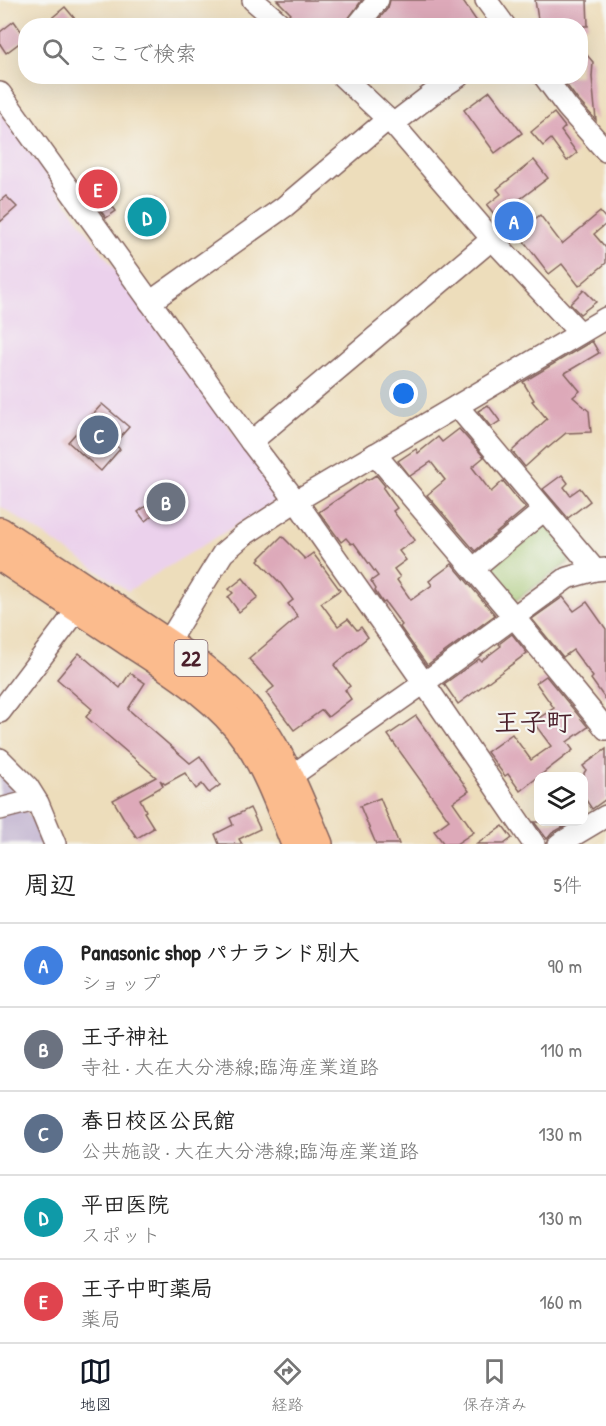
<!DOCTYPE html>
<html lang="ja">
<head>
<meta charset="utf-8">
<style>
  :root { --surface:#fff; --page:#f6f6f6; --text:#222; --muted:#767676; --line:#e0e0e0; --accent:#111827 }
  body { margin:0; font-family:"Patrick Hand","Klee One",sans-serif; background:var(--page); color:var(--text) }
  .controls { position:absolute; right:18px; bottom:18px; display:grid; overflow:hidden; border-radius:12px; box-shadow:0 6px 24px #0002 }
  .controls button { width:54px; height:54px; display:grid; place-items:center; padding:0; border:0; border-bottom:2px solid var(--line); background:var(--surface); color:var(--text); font:30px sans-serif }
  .you { position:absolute; left:404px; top:394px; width:21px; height:21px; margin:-15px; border:4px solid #fff; border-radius:50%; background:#1a73e8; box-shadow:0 0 0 9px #1a73e833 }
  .badge { display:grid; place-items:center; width:39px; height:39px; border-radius:50%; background:var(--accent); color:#fff; font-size:20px; font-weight:700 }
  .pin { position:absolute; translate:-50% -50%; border:3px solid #fff; box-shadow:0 2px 6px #0006 }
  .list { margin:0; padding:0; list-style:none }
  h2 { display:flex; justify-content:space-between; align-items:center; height:78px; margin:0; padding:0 24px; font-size:26px }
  h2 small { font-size:20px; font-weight:400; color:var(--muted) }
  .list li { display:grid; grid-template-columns:39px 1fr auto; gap:18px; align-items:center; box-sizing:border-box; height:84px; padding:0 24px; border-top:2px solid var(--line) }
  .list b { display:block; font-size:22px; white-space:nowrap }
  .list p { margin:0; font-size:20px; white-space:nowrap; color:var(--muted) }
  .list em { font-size:20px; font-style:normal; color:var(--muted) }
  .icon { flex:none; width:33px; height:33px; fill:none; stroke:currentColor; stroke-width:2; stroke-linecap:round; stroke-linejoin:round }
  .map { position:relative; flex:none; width:606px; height:844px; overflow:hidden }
  .search { position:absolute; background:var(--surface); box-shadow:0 6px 24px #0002; left:18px; right:18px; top:18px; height:66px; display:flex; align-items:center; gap:15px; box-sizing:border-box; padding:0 21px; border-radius:24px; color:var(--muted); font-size:22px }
  .sheet { height:498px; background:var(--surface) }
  nav { display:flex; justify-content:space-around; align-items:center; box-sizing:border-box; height:84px; border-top:2px solid var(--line); background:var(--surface); font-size:16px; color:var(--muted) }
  nav a { display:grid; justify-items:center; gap:3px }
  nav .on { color:var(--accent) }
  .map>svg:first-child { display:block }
  .built { fill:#ebd1ec }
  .industrial { fill:#cbbfd6 }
  .green { fill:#a3c56f; stroke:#76724d; stroke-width:1.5 }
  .building { fill:#dda9b9 }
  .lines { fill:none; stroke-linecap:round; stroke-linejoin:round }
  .minor-casing { stroke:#83625d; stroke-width:24 }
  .major-casing { stroke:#83625d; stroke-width:30 }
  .minor { stroke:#fff; stroke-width:21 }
  .major { stroke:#fbbb8d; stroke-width:27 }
  .labels { text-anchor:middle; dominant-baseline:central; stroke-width:4.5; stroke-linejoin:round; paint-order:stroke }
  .shield { fill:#f6f6f2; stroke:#7e6067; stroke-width:1.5 }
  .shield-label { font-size:21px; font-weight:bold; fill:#4a1f2b }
  .quarter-label { font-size:26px; font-weight:bold; fill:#4a1f2b; stroke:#f6f6f2 }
</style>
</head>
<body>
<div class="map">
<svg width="606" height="844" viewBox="0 0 606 844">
  <rect width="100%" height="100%" fill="#f6f6f2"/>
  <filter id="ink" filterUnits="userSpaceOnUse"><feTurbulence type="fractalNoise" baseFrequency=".0167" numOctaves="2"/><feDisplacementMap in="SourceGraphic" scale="12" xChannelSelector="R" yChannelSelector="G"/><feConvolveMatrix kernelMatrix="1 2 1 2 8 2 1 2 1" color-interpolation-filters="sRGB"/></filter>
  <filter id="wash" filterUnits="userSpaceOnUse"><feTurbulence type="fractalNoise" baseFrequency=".008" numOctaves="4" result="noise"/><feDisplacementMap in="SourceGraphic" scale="24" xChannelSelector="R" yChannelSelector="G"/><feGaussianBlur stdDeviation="1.35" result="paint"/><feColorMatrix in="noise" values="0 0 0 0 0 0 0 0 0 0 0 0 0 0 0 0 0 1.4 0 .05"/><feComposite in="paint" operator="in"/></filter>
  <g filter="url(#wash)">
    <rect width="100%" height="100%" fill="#edddbb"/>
    <!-- built -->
    <polygon class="built" points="0,111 281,498 128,591 0,506"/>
    <!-- industrial -->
    <polygon class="industrial" points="0,769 35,824 42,844 0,844"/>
    <!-- green -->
    <polygon class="green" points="547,523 572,554 569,562 512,603 483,567 538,524"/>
    <g id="blocks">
      <!-- building -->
      <g class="building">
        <polygon points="277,0 362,0 343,26 295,26 295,21 289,14 290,13"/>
        <polygon points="390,0 462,0 480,26 384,26 379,19 388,8"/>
        <polygon points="535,0 587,0 588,26 539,26"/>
        <polygon points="65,7 81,26 42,26"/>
        <polygon points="14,21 26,38 6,53 0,44 0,32"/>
        <polygon points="580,47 593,62 592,77 596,120 577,99 560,76 580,76"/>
        <polygon points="490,91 522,133 495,153 464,110"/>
        <polygon points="554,113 565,127 561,131 577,153 567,161 551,139 543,146 531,132"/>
        <polygon points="534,160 548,178 515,203 530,223 540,215 562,244 600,212 606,219 606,224 594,234 606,248 606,263 579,286 562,264 549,274 516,231 510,234 487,205 501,194 497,189"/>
        <polygon points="6,196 17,207 0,222 0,201"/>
        <polygon points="105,196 116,211 106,218 95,203"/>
        <polygon points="155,198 167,214 161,218 165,224 149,236 133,213"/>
        <polygon points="584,290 596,302 580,314 570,304"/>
        <polygon points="592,341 599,353 565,373 580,391 573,397 589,411 591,432 566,433 548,448 547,447 525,467 512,451 547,419 532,401 534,400 523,382"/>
        <polygon points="102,404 129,427 114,444 120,449 101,471 68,442"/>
        <polygon points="488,405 500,421 491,427 478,411"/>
        <polygon points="459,429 484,457 472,467 491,492 503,481 520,502 526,508 475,551 427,495 445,480 431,462 410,476 398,461 416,449 418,453 438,437 442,442"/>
        <polygon points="376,475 385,486 383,488 397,508 393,511 415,540 399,551 406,560 394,569 400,577 397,580 411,600 432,585 429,581 452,564 495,615 427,665 400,627 402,625 385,602 383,603 375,591 376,589 371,581 378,576 354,543 351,544 346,538 341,542 319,512 367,479 368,480"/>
        <polygon points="562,475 568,483 564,487 570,495 580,488 590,501 568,518 543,489"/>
        <polygon points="173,483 180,493 178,494 183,501 173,508 169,503 145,521 138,512 162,494 161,492"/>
        <polygon points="282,536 305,559 313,553 340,590 321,603 338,626 348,619 357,630 361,627 368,637 334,665 350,686 345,690 351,699 328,717 322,710 294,730 266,693 274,687 249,659 298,617 288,604 293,600 281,584 258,560"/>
        <polygon points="243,578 258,597 239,612 228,597 233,593 229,589"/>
        <polygon points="563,597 574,611 587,602 606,629 606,700 591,679 593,677 573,650 563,657 532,619"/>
        <polygon points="512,634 527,653 458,704 444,684 479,659 481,661 501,646 499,644"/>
        <polygon points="79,653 120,688 130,673 145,683 128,709 190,763 200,756 220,785 209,793 202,784 196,789 185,773 165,784 160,780 163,786 140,799 146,811 144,812 154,828 137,838 126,822 113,800 156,777 86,717 92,709 57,679"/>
        <polygon points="546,676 588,727 567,742 573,750 520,791 508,774 505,776 487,752 512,734 531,760 551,746 533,722 554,708 536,683"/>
        <polygon points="416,716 469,791 453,802 474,832 456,844 444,844 434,831 449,820 388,735"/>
        <polygon points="606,749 606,799 592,809 584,797 584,773 586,770 583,766"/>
        <polygon points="380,798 399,844 376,844 360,806"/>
        <polygon points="250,808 260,829 239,839 242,844 219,844 215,834 233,825 230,818"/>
        <polygon points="534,822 572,822 552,833 547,839"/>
        <polygon points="503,826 512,838 504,844 477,844"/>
      </g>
    </g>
  </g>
  <g filter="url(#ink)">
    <use href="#blocks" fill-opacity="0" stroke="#83625d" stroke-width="1.5"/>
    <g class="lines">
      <!-- minor casing -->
      <g class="minor-casing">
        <g id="minor">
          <polyline points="253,0 283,26"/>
          <polyline points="486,0 505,26"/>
          <polyline points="357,26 378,0"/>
          <polyline points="342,76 393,124 492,239 580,333"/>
          <polyline points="544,76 567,107 606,151"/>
          <polyline points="0,93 251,442 296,501 424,683 534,844"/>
          <polyline points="393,124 432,94 459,76"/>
          <polyline points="150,302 284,207 388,119"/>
          <polyline points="457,406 595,570"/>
          <polyline points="251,442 492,239"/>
          <polyline points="375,454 514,617 606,729"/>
          <polyline points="473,569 544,510"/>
          <polyline points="160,655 223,553 244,535 296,501 606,318"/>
          <polyline points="0,712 78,609"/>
          <polyline points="0,759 28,787 38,803 55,844"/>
          <polyline points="290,777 424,683 567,578 595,570 606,569"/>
          <polyline points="0,809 35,800"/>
          <polyline points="559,844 606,816"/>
        </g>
      </g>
      <!-- major casing -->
      <g class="major-casing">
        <g id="major">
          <path d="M0,531C44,560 88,590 132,619C175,648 220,675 253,715C283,753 300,800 319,844"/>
          <path d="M0,557C42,585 84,613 125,640C169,669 217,697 247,741C268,772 281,810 295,844"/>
        </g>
      </g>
      <!-- minor -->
      <use href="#minor" class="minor"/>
      <!-- major -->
      <use href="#major" class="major"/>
    </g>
  </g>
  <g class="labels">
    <!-- shield labels -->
    <rect class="shield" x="174.5" y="640" width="33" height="36" rx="4.5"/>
    <g class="shield-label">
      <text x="191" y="658">22</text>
    </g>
    <!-- quarter labels -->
    <g class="quarter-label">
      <text x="533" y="721">王子町</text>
    </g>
  </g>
</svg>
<div class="controls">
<button><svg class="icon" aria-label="layers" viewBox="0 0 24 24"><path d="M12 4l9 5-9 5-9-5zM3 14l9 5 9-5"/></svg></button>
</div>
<div class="you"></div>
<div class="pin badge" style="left:514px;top:221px;background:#3f7fe0">A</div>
<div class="pin badge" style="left:166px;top:502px;background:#6b7280">B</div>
<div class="pin badge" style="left:99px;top:435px;background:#5c6f8a">C</div>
<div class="pin badge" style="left:147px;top:217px;background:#0f9aa8">D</div>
<div class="pin badge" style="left:98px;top:189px;background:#e0444e">E</div>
<div class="search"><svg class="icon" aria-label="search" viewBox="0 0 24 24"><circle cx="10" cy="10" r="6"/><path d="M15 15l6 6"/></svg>ここで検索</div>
</div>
<section class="sheet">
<h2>周辺<small>5件</small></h2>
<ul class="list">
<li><span class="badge" style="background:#3f7fe0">A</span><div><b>Panasonic shop パナランド別大</b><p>ショップ</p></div><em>90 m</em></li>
<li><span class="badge" style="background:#6b7280">B</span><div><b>王子神社</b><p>寺社 · 大在大分港線;臨海産業道路</p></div><em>110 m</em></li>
<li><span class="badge" style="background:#5c6f8a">C</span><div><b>春日校区公民館</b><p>公共施設 · 大在大分港線;臨海産業道路</p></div><em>130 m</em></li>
<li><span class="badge" style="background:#0f9aa8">D</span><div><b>平田医院</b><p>スポット</p></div><em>130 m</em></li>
<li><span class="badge" style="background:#e0444e">E</span><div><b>王子中町薬局</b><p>薬局</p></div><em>160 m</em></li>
</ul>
</section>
<nav>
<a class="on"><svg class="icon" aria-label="map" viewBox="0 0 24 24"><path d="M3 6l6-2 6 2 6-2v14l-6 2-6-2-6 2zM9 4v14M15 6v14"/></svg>地図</a>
<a><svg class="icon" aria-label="directions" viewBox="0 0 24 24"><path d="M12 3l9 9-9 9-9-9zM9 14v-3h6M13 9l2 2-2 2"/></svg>経路</a>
<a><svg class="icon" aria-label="saved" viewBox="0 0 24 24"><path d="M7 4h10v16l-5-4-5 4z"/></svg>保存済み</a>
</nav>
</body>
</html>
